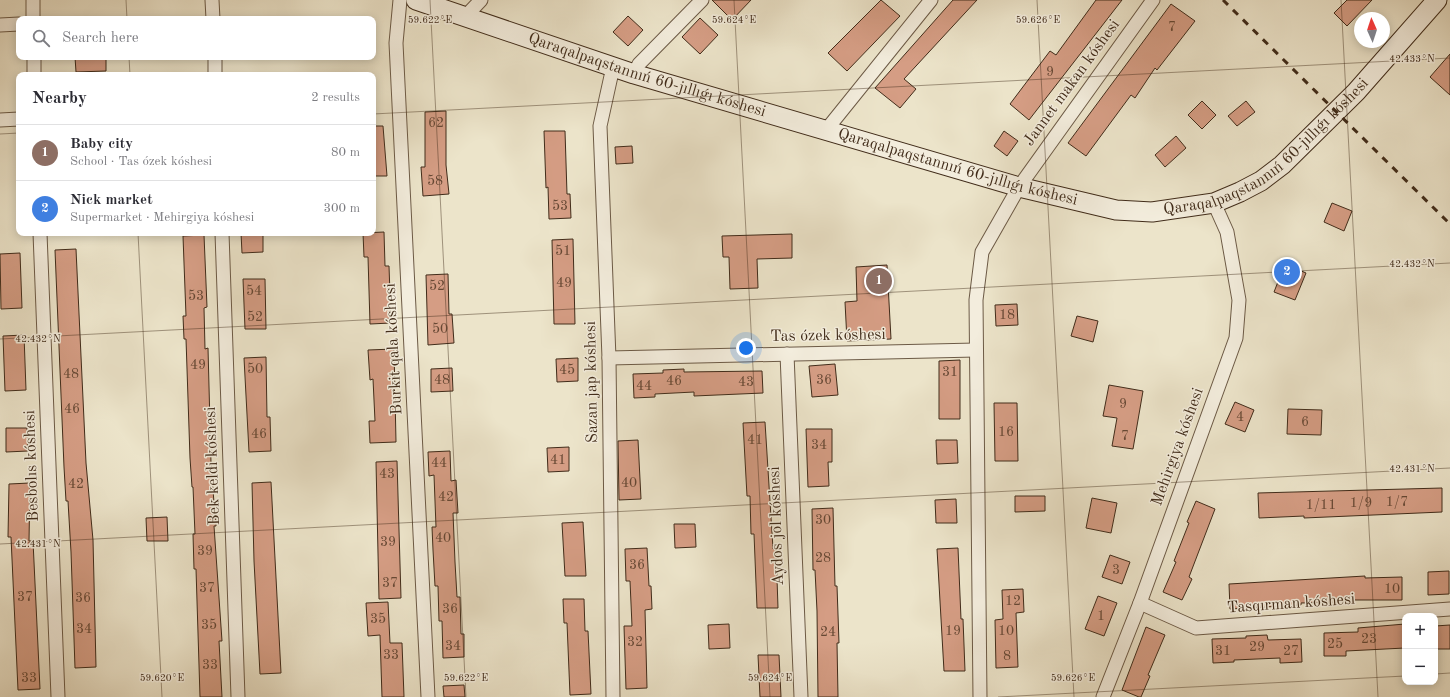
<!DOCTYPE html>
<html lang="en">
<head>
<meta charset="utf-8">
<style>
  :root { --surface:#fff; --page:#f2f2f3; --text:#2b2b33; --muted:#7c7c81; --line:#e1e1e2; --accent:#2563eb }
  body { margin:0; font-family:"Old Standard TT",serif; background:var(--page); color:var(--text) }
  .controls { position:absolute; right:12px; bottom:12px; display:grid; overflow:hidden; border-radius:8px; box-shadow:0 2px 10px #0003 }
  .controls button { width:36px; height:36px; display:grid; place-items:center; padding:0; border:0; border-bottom:1px solid var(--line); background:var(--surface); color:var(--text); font:20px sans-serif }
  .compass { position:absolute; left:1354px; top:12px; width:36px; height:36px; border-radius:50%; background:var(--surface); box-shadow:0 2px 10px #0003; rotate:357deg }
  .you { position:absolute; left:746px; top:348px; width:14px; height:14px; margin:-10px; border:3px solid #fff; border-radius:50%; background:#1a73e8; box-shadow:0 0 0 6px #1a73e833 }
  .badge { display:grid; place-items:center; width:26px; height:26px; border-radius:50%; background:var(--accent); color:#fff; font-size:13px; font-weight:700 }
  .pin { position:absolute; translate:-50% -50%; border:2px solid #fff; box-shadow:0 1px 4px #0006 }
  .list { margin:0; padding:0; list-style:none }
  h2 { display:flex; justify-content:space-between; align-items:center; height:52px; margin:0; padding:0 16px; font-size:17px }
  h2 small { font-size:13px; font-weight:400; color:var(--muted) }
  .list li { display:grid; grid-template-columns:26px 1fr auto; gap:12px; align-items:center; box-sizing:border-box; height:56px; padding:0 16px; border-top:1px solid var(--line) }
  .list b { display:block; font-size:15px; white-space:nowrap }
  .list p { margin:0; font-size:13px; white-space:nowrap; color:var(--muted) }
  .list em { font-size:13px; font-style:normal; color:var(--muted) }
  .icon { flex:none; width:22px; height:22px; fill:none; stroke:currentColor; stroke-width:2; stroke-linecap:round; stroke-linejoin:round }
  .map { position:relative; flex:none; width:1450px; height:697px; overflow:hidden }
  .search { position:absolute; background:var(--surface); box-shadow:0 2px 10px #0003; left:16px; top:16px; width:360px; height:44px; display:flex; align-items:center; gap:10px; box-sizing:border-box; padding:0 14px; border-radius:8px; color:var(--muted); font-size:15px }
  .panel { position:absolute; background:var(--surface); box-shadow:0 2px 10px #0003; left:16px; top:72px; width:360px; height:164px; border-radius:8px }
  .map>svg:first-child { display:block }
  .building { fill:#d59d84; stroke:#412c1a }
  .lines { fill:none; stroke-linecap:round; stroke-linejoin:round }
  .street-casing { stroke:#6c5a46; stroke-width:15 }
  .secondary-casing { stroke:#412c1a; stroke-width:21 }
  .street { stroke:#f3eddd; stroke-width:13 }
  .secondary { stroke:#f3eddd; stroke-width:19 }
  .rail { stroke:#412c1a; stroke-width:3; stroke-dasharray:7 7; stroke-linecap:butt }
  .ticks { fill:none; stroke:#412c1a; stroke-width:1; stroke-opacity:0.45 }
  .labels { text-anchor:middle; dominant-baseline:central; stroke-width:3; stroke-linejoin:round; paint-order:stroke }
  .number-label { font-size:14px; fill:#664834 }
  .street-label { font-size:16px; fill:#412c1a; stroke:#f3eddd }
  .ticks-label { font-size:10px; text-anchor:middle; fill:#412c1a; stroke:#f3eddd; stroke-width:3; stroke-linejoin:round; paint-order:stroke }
</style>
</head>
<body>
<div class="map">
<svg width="1450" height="697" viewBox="0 0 1450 697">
  <rect width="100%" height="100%" fill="#ece4ca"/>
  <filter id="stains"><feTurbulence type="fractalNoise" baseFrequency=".005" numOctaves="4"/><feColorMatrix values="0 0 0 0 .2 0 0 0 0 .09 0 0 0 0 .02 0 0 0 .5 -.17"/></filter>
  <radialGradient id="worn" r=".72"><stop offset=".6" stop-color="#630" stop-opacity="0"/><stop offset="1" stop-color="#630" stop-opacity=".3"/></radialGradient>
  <!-- building -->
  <g class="building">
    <polygon points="712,0 751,0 732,20"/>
    <polygon points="881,0 900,16 847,71 828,53"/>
    <polygon points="953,0 977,0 904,79 916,89 900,108 875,88"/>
    <polygon points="1096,0 1122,0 1029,120 1010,104 1050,51 1056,55"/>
    <polygon points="1347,0 1372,0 1347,26 1334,13"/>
    <polygon points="1171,4 1195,21 1157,70 1155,68 1135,98 1131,95 1086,156 1068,143"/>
    <polygon points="628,16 643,30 628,46 613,32"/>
    <polygon points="700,18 718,35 700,54 682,37"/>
    <polygon points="1450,54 1450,95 1430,77"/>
    <polygon points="75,57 106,57 106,71 76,72"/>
    <polygon points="1202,101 1216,115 1202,129 1188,115"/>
    <polygon points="1246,101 1255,112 1237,126 1228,116"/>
    <polygon points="446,111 446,165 449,194 423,196 421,167 425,167 425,112"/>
    <polygon points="373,126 383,126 387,176 373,176"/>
    <polygon points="544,131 565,131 567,194 570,194 571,218 549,219 548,187 546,188"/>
    <polygon points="1004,131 1018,141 1007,156 994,146"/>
    <polygon points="1176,136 1186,148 1165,167 1155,155"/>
    <polygon points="632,146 633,163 616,164 615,147"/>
    <polygon points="1332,203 1352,211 1344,231 1324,222"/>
    <polygon points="384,232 385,266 389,266 391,323 370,324 368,257 364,257 363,233"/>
    <polygon points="241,233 263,233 263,252 242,253"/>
    <polygon points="792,234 792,258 757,259 758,288 730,289 729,257 723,257 722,236"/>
    <polygon points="204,235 207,307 204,308 205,349 208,348 211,463 214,503 215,503 216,526 214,526 222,641 219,641 222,697 200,697 196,569 194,569 193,534 195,534 193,487 192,487 190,458 186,339 184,339 183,316 186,316 183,236"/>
    <polygon points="573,239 575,324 554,324 552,240"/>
    <polygon points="76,249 86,463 93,540 96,667 75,668 71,552 68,501 66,501 64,467 55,250"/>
    <polygon points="20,253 22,308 1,309 0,254"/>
    <polygon points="1285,264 1306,273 1295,300 1274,292"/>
    <polygon points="887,265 891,339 847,341 845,302 857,301 856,267"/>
    <polygon points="448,274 449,314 452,314 454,343 428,345 426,275"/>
    <polygon points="243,279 265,279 266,329 245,329"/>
    <polygon points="1017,304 1018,325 996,326 995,305"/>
    <polygon points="1077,316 1098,321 1093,342 1071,336"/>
    <polygon points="24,335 26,390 5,391 3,336"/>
    <polygon points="394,349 396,442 370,443 369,421 375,421 373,379 370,380 368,350"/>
    <polygon points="266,357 267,417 270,417 271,451 249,452 244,358"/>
    <polygon points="578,358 578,381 557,382 556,359"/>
    <polygon points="960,360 960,419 939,419 939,361"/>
    <polygon points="835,364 838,395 812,397 809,366"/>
    <polygon points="452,368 453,391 431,392 431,369"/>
    <polygon points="684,369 684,372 762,371 763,393 694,396 694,392 655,394 655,397 634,398 633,374 663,373 663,370"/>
    <polygon points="1109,385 1143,391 1133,449 1112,446 1117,418 1103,416"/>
    <polygon points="1235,402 1254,410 1245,432 1225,424"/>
    <polygon points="994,403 1017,403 1018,461 995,461"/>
    <polygon points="1288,409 1322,410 1321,435 1287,434"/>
    <polygon points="765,422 773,549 776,549 778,608 757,608 754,534 751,534 750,496 747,496 743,423"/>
    <polygon points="6,428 27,428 28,451 6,452"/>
    <polygon points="806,429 832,429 832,462 828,462 829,486 808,487"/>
    <polygon points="638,440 641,499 619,500 618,441"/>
    <polygon points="936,440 957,440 958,463 937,464"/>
    <polygon points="569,447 569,471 548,472 547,448"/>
    <polygon points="450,451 451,481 456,480 458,513 453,513 455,562 457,597 460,597 461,634 464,634 464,657 443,658 442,621 439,621 438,586 435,586 433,550 432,527 436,527 434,475 429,476 428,452"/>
    <polygon points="397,461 401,598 379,599 376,462"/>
    <polygon points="271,482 281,673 260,674 254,561 252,483"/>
    <polygon points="30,483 29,541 33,541 40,689 18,690 11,537 8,537 9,484"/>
    <polygon points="1442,488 1442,512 1304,518 1304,516 1259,518 1258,493"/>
    <polygon points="1015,496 1045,496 1045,511 1015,512"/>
    <polygon points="1092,498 1117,503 1111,533 1086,528"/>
    <polygon points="956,499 957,523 936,523 935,500"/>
    <polygon points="1196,501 1215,509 1189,577 1192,579 1182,600 1163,592 1176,562 1174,561 1189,523 1187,522"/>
    <polygon points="833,508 835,586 837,586 839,643 837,643 838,697 818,697 817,611 815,570 813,570 812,509"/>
    <polygon points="167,517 168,541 147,541 146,518"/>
    <polygon points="583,522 586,576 565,576 562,523"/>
    <polygon points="674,524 695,524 696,547 675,548"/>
    <polygon points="647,548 649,586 651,586 652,609 645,610 647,688 626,689 624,626 632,626 630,581 626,581 625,549"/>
    <polygon points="958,548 961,619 963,619 965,671 944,671 937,549"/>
    <polygon points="1110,555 1130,562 1122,584 1102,577"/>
    <polygon points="1449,571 1449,594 1428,595 1428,572"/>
    <polygon points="1365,576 1365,578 1402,577 1402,600 1340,600 1340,602 1301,603 1301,605 1230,609 1229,584"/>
    <polygon points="1023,589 1024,612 1016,613 1018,667 996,668 995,620 1003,619 1002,590"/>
    <polygon points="1098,596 1117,603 1104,636 1085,629"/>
    <polygon points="563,599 584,599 585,631 588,631 591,694 570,695 567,623 564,623"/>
    <polygon points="388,602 390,643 402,643 404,697 382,697 380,635 368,636 366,603"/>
    <polygon points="729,624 730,648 709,649 708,625"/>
    <polygon points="1405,624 1405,648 1346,651 1346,656 1324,656 1324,633 1358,632 1358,628"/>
    <polygon points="1450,625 1450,649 1435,649 1435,626"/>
    <polygon points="1146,627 1165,635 1148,675 1150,676 1141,697 1139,697 1122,690"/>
    <polygon points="1267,635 1268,640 1301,639 1302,662 1280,663 1280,658 1234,660 1234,662 1213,663 1212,639 1246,638 1246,636"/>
    <polygon points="758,655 779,655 781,697 760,697"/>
    <polygon points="464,685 465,697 444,697 443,686"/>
  </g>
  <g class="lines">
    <!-- street casing -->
    <g class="street-casing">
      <g id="street">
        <polyline points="33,0 33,19"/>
        <polyline points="212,0 213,19"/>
        <polyline points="400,0 396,43 428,697"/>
        <polyline points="465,17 481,0"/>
        <polyline points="0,25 19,24"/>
        <polyline points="34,57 34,75"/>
        <polyline points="215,57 215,75"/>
        <polyline points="634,74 639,64 702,0"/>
        <polyline points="0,120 19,119"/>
        <polyline points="827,129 931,0"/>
        <polyline points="40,233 58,697"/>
        <polyline points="222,233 238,697"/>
        <polyline points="787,354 801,697"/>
        <polyline points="609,358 976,350"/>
        <polyline points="1140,603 1196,628 1450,609"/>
        <polyline points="613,697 609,358 600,126 613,67"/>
        <polyline points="980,697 976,300 982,252 1019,187 1153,0"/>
        <polyline points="1103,697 1140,603 1236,338 1239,300 1227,232 1214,203"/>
      </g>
    </g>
    <!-- secondary casing -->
    <g class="secondary-casing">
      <g id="secondary">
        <path id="s1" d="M416,0L634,74L1019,187L1116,210L1152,212L1214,203L1240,192L1261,181L1282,165L1356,92L1437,0"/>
      </g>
    </g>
    <!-- street -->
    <use href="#street" class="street"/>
    <!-- secondary -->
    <use href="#secondary" class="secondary"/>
    <!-- rail -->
    <polyline class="rail" points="1223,0 1450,224"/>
  </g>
  <!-- ticks -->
  <path class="ticks" d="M126,0L127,19M430,0L466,697M734,0L770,697M1037,0L1074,697M1341,0L1378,697M129,57L130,75M373,114L1450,58M0,134L19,133M138,233L162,697M0,339L1450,263M0,544L1450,468M1435,674L1450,673M998,697L1405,676"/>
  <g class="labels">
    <!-- number labels -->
    <g class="number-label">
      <text x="1172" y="27">7</text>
      <text x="1050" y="72">9</text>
      <text x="436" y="123">62</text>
      <text x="435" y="181">58</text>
      <text x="560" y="206">53</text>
      <text x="563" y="251">51</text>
      <text x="564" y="283">49</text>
      <text x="437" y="286">52</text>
      <text x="254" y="291">54</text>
      <text x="196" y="296">53</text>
      <text x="1007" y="315">18</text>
      <text x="255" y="317">52</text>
      <text x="440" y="329">50</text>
      <text x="198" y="365">49</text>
      <text x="255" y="369">50</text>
      <text x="567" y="370">45</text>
      <text x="950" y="372">31</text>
      <text x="71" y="374">48</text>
      <text x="442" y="380">48</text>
      <text x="824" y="380">36</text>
      <text x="674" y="381">46</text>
      <text x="746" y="382">43</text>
      <text x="644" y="386">44</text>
      <text x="1123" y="404">9</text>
      <text x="72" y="409">46</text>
      <text x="1240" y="417">4</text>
      <text x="1305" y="422">6</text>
      <text x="1006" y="432">16</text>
      <text x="259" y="434">46</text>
      <text x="1125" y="436">7</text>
      <text x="755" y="440">41</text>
      <text x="819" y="445">34</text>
      <text x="558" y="460">41</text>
      <text x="439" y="463">44</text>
      <text x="387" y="474">43</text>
      <text x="629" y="483">40</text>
      <text x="76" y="484">42</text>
      <text x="446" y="497">42</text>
      <text x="1397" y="502">1/7</text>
      <text x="1361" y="503">1/9</text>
      <text x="1321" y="505">1/11</text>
      <text x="823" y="520">30</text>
      <text x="443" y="538">40</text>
      <text x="388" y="542">39</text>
      <text x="205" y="551">39</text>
      <text x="823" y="558">28</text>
      <text x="637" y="565">36</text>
      <text x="1116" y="570">3</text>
      <text x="390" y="583">37</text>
      <text x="207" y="588">37</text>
      <text x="1392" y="589">10</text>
      <text x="25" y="597">37</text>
      <text x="83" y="598">36</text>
      <text x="1013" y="601">12</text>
      <text x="450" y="609">36</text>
      <text x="1101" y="616">1</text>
      <text x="378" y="619">35</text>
      <text x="209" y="625">35</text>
      <text x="84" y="629">34</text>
      <text x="953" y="631">19</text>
      <text x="1006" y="631">10</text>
      <text x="828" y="632">24</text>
      <text x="1369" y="639">23</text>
      <text x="635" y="642">32</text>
      <text x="1335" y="644">25</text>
      <text x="453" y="646">34</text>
      <text x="1257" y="647">29</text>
      <text x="1223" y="651">31</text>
      <text x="1291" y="651">27</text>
      <text x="391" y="655">33</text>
      <text x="1007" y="656">8</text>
      <text x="210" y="665">33</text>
      <text x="29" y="678">33</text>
    </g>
    <!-- street labels -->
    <g class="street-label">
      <text stroke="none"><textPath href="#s1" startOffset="243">Qaraqalpaqstannıń 60-jıllıǵı kóshesi</textPath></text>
      <text transform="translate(1072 83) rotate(-54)">Jannet makan kóshesi</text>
      <text stroke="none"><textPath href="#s1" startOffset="903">Qaraqalpaqstannıń 60-jıllıǵı kóshesi</textPath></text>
      <text stroke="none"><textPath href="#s1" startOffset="567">Qaraqalpaqstannıń 60-jıllıǵı kóshesi</textPath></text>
      <text transform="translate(828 336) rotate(-1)">Tas ózek kóshesi</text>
      <text transform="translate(394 349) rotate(-93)">Burkit qala kóshesi</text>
      <text transform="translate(592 382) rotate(-91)">Sazan jap kóshesi</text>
      <text transform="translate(1178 447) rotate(-70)">Mehirgiya kóshesi</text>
      <text transform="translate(32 466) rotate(-92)">Besbolıs kóshesi</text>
      <text transform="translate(213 466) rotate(-92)">Bek keldi kóshesi</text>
      <text transform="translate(777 526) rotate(-92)">Aydos jol kóshesi</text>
      <text transform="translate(1291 604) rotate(-4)">Tasqırman kóshesi</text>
    </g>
  </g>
  <g class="ticks-label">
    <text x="430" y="23">59.622°E</text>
    <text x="734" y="23">59.624°E</text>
    <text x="1038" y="23">59.626°E</text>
    <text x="1412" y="62">42.433°N</text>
    <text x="1412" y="267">42.432°N</text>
    <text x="38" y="342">42.432°N</text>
    <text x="1412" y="472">42.431°N</text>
    <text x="38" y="547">42.431°N</text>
    <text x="162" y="681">59.620°E</text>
    <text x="466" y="681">59.622°E</text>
    <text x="770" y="681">59.624°E</text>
    <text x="1073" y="681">59.626°E</text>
  </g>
  <rect width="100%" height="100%" filter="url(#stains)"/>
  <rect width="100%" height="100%" fill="url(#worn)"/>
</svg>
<div class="controls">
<button>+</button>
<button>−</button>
</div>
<svg class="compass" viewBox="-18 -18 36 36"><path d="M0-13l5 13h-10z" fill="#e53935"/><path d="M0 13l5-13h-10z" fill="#7c7c81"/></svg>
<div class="you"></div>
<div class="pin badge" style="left:879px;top:281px;background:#8d6e63">1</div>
<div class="pin badge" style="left:1287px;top:272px;background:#3f7fe0">2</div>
<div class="search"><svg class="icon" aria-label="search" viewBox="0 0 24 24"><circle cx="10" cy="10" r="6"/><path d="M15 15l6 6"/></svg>Search here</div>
<section class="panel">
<h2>Nearby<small>2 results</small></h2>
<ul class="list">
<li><span class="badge" style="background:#8d6e63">1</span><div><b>Baby city</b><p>School · Tas ózek kóshesi</p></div><em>80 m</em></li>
<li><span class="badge" style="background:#3f7fe0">2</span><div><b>Nick market</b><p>Supermarket · Mehirgiya kóshesi</p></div><em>300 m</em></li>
</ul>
</section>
</div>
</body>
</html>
